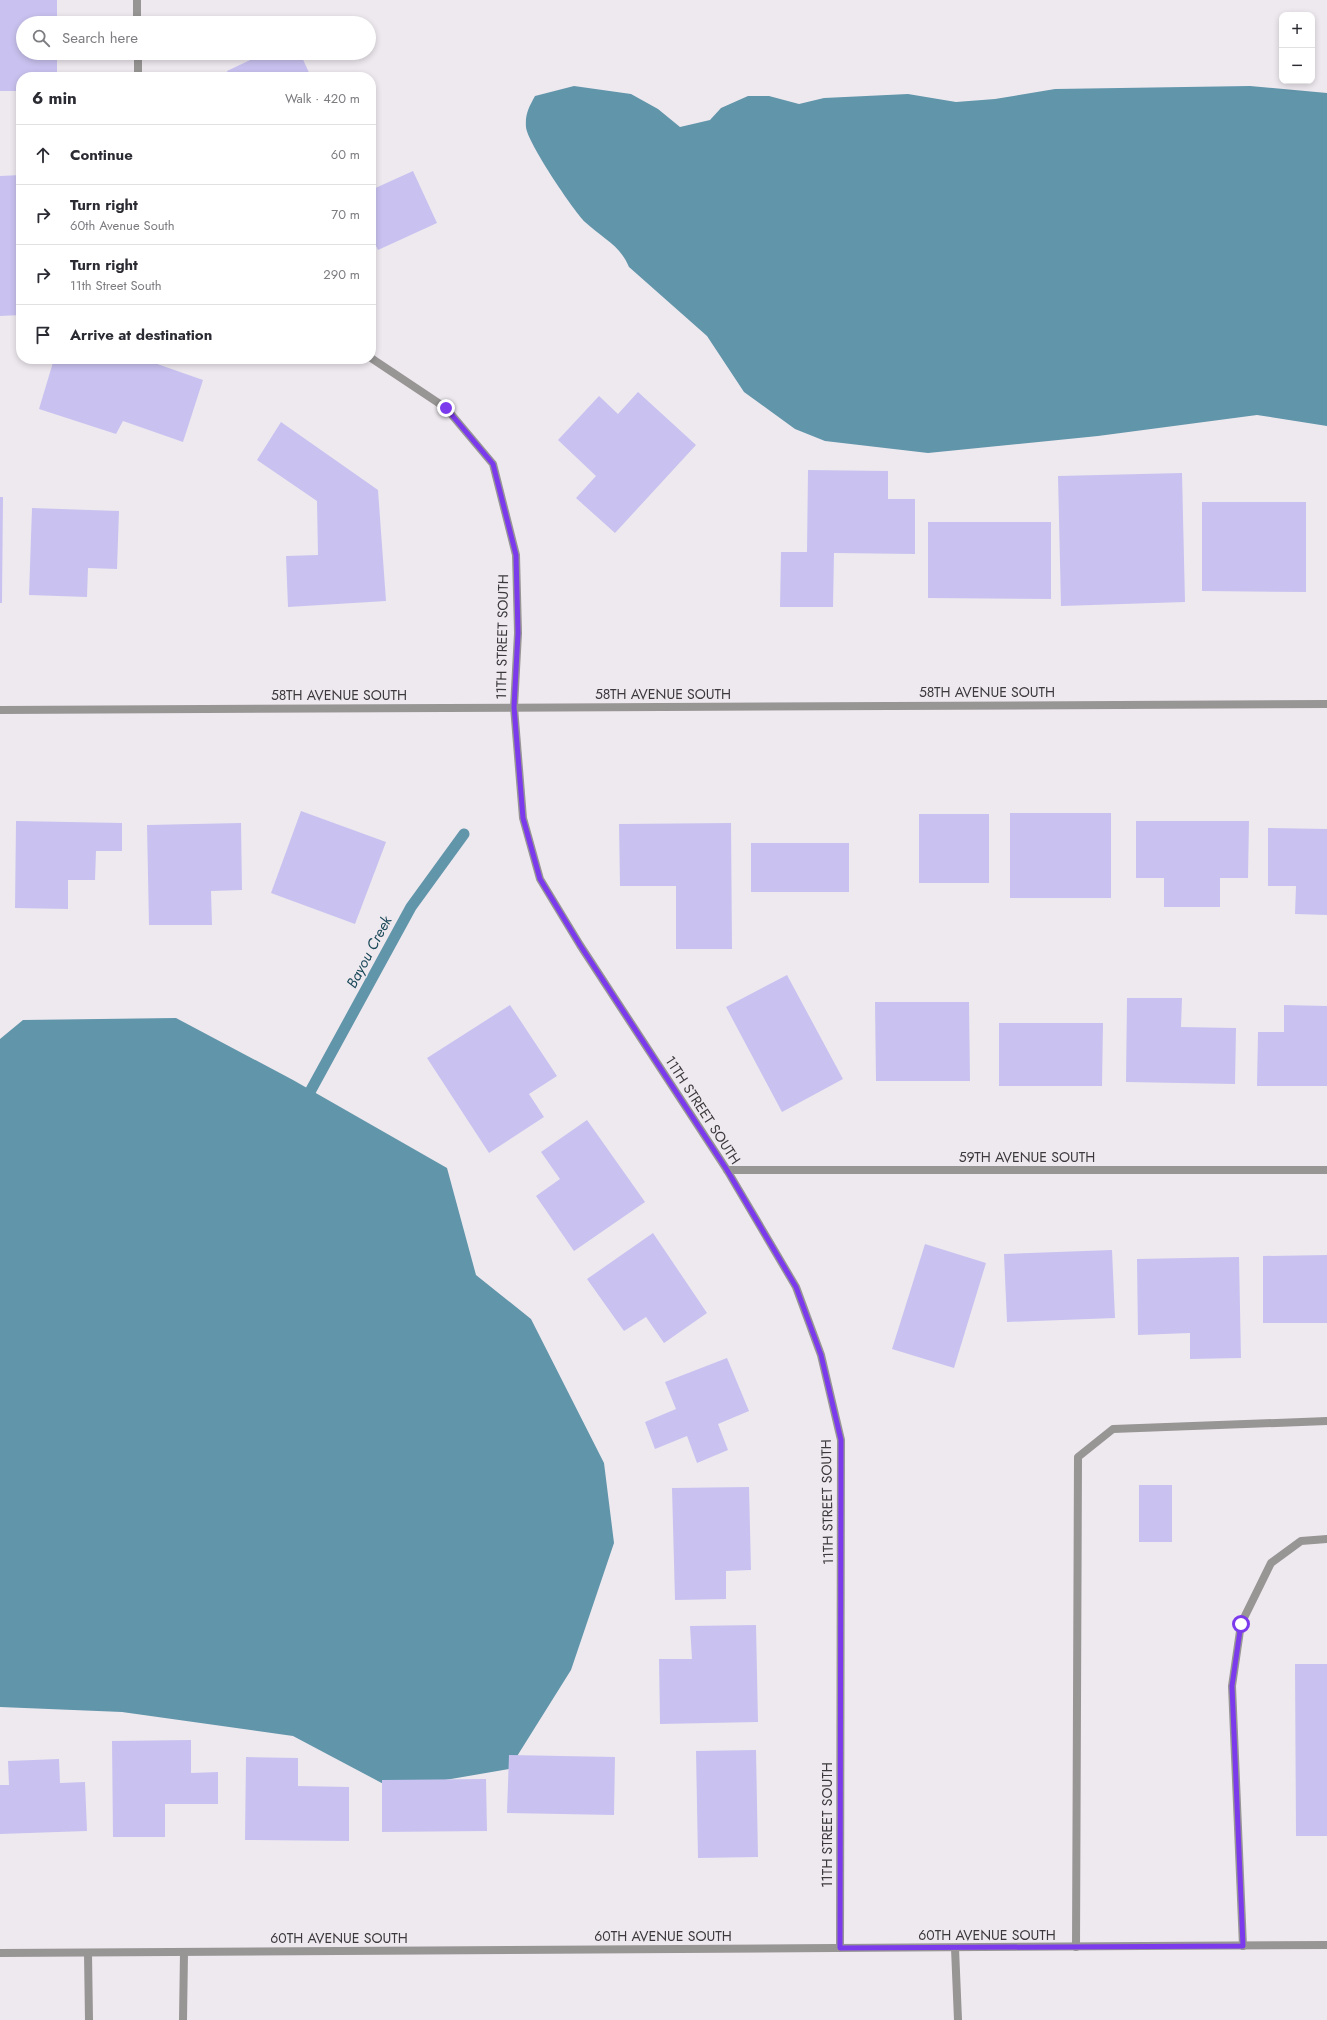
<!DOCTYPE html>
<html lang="en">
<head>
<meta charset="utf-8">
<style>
  :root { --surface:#fff; --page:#f2f2f3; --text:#2b2b33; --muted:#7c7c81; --line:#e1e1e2 }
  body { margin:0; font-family:Jost,sans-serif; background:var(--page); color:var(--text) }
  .controls { position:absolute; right:12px; top:12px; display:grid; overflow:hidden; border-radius:8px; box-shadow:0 2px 6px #0003 }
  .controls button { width:36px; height:36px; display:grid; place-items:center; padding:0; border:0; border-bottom:1px solid var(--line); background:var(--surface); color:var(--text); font:20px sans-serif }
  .stop { position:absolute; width:12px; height:12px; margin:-9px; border:3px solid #7c3aed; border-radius:50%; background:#fff }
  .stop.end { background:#7c3aed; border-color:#fff; box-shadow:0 1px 4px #0008 }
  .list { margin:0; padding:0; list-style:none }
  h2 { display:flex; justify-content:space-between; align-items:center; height:52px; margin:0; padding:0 16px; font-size:17px }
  h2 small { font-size:13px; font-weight:400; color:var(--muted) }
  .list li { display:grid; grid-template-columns:26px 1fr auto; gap:12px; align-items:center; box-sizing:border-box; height:60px; padding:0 16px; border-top:1px solid var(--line) }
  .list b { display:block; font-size:15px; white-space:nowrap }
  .list p { margin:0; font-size:13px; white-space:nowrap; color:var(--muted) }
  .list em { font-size:13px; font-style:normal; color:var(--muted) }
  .icon { flex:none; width:22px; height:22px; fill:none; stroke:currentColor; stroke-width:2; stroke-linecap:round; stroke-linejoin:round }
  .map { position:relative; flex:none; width:1327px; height:2020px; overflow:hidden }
  .search { position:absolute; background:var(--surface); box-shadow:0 2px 6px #0003; left:16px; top:16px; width:360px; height:44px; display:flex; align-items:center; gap:10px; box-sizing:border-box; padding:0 14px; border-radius:22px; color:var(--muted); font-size:15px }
  .panel { position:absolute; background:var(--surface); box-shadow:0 2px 6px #0003; left:16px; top:72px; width:360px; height:292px; border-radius:16px }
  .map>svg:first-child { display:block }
  .water { fill:#6195aa }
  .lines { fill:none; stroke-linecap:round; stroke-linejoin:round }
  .stream { stroke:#6195aa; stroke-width:11 }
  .building { fill:#c9c2f0 }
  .service { stroke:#989595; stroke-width:8 }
  .minor { stroke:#989595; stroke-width:8 }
  .route { stroke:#7c3aed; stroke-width:5 }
  .labels { text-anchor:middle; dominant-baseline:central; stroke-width:3; stroke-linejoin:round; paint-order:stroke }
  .street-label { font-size:14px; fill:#3b393b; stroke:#eee9ef }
  .water-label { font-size:15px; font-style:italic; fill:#1a4858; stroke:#eee9ef }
</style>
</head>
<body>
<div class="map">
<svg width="1327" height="2020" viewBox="0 0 1327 2020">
  <rect width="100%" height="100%" fill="#eee9ef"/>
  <!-- water -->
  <g class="water">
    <path d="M574,86L631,94L658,109L680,127L710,120L721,108L748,96H769L799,104L824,98L908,94L956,102L995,99L1055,89L1250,86L1327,93V426L1257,415L1098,436L928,453L825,441L795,429L744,392L707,336L629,267C620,245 602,238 585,222C573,210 527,142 526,127C525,114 529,107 535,96Z"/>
    <polygon points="176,1018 293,1080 447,1168 476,1275 531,1319 604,1463 614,1543 571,1670 509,1769 393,1789 293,1736 122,1712 0,1707 0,1039 23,1020"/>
  </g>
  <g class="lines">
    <!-- stream -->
    <polyline class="stream" points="311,1090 411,907 464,834"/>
  </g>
  <!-- building -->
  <g class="building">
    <polygon points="0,0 57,0 57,23 23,23 23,53 57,53 57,77 21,77 21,91 0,91"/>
    <polygon points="265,53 300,53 311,77 230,77 227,71"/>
    <polygon points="413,171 437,223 378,250 371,236 371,190"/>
    <polygon points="21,175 21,315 0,316 0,176"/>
    <polygon points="54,359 143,359 203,380 183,442 123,421 116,434 39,409"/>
    <polygon points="638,392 696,445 615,533 576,498 596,476 558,440 599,396 618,414"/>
    <polygon points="281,422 378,490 386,601 288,607 286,556 318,555 317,501 257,460"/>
    <polygon points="808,470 888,471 888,499 915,499 915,554 834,553 833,607 780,607 781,552 807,552"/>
    <polygon points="1182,473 1185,602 1061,606 1058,476"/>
    <polygon points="0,497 3,497 2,603 0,603"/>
    <polygon points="1202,502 1306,502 1306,592 1202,591"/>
    <polygon points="32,508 119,511 117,569 88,568 87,597 29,595"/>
    <polygon points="928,522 1051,522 1051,599 928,598"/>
    <polygon points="301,811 386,842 355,924 271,893"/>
    <rect x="1010" y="813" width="101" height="85"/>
    <rect x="919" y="814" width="70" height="69"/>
    <polygon points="16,821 122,823 122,851 96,851 95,880 68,880 68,909 15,908"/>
    <polygon points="1136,821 1249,821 1248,878 1220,878 1220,907 1164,907 1164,878 1136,878"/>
    <polygon points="241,823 242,890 211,891 212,925 149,925 147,825"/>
    <polygon points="731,823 732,949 676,949 676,886 620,886 619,824"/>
    <polygon points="1268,828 1327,829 1327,915 1295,914 1296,886 1268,886"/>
    <rect x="751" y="843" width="98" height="49"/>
    <polygon points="787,975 843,1079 782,1112 726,1007"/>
    <polygon points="1127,998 1182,998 1181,1027 1236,1028 1235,1084 1126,1082"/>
    <polygon points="875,1002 969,1002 970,1081 876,1081"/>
    <polygon points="510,1005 557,1076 529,1094 544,1117 489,1153 427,1058"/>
    <polygon points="1284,1005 1327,1006 1327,1086 1257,1086 1258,1032 1284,1032"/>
    <polygon points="999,1023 1103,1023 1102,1086 999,1086"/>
    <polygon points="587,1120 645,1202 574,1251 536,1196 560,1179 541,1152"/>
    <polygon points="653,1233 707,1313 664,1343 646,1317 624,1331 587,1279"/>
    <polygon points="925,1244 986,1263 954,1368 892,1349"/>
    <polygon points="1112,1250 1115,1318 1007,1322 1004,1254"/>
    <polygon points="1327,1255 1327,1323 1263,1323 1263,1256"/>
    <polygon points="1239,1257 1241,1358 1190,1359 1190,1333 1138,1335 1137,1259"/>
    <polygon points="727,1358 749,1411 718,1424 728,1450 697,1463 687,1436 655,1449 645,1422 676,1409 665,1382"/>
    <rect x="1139" y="1485" width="33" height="57"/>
    <polygon points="749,1487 751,1570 726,1571 726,1599 675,1600 672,1488"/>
    <polygon points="756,1625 758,1722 660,1724 659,1659 692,1659 690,1626"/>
    <polygon points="1295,1664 1327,1664 1327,1836 1296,1836"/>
    <polygon points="191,1740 191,1773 218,1772 218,1804 165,1804 165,1837 113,1837 112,1741"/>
    <polygon points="756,1750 758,1857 698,1858 696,1751"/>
    <polygon points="509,1755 615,1757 614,1815 507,1813"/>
    <polygon points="246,1757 298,1758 298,1786 349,1787 349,1841 245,1840"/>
    <polygon points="59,1759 60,1783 85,1782 87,1831 0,1834 0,1785 9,1785 8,1761"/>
    <polygon points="486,1779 487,1831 382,1832 382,1780"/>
  </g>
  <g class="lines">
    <!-- service -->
    <g class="service">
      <polyline points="1243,1946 1232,1686 1241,1624 1271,1563 1301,1541 1327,1539"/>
      <polyline points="1076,1947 1078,1457 1113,1429 1327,1421"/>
      <polyline points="955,1948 958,2020"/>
      <polyline points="88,1953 89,2020"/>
      <polyline points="183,2020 184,1952"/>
    </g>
    <!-- minor -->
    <g class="minor">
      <polyline points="137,0 137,23"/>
      <polyline points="138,53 138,77"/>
      <polyline points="371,358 446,408 493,464 516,555 518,633 514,707 523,818 540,879 580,945 727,1170 796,1287 821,1355 841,1440 840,1948"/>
      <polyline points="0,710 1327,704"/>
      <polyline points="727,1170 1327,1170"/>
      <polyline points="0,1953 1327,1945"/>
    </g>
  </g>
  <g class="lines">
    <!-- route -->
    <polyline class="route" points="446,408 493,464 516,555 518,633 514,707 523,818 540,879 580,945 727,1170 796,1287 821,1355 841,1440 840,1948 1243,1946 1232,1686 1241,1624"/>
  </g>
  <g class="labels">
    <!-- street labels -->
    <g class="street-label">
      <text transform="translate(502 637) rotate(-89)">11TH STREET SOUTH</text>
      <text x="987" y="692">58TH AVENUE SOUTH</text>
      <text x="663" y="694">58TH AVENUE SOUTH</text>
      <text x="339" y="695">58TH AVENUE SOUTH</text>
      <text transform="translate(703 1110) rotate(57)">11TH STREET SOUTH</text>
      <text x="1027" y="1157">59TH AVENUE SOUTH</text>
      <text transform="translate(827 1502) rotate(-91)">11TH STREET SOUTH</text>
      <text transform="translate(827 1825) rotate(-90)">11TH STREET SOUTH</text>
      <text x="987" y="1935">60TH AVENUE SOUTH</text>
      <text x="663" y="1936">60TH AVENUE SOUTH</text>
      <text x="339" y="1938">60TH AVENUE SOUTH</text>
    </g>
    <!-- water labels -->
    <g class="water-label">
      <text transform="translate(369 952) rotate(-62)">Bayou Creek</text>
    </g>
  </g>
</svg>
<div class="controls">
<button>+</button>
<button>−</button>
</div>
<div class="stop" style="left:1241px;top:1624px"></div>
<div class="stop end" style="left:446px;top:408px"></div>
<div class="search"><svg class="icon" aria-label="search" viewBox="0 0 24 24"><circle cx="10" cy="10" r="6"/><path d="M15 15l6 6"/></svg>Search here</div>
<section class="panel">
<h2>6 min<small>Walk · 420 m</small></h2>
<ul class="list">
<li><svg class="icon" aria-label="ahead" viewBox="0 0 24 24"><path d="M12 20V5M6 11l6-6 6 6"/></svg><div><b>Continue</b></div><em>60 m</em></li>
<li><svg class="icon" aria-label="right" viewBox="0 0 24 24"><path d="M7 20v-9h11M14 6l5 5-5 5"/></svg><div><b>Turn right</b><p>60th Avenue South</p></div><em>70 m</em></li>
<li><svg class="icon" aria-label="right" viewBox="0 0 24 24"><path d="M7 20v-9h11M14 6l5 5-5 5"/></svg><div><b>Turn right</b><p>11th Street South</p></div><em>290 m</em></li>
<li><svg class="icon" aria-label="arrive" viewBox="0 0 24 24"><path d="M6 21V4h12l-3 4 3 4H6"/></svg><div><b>Arrive at destination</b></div></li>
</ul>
</section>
</div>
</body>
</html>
